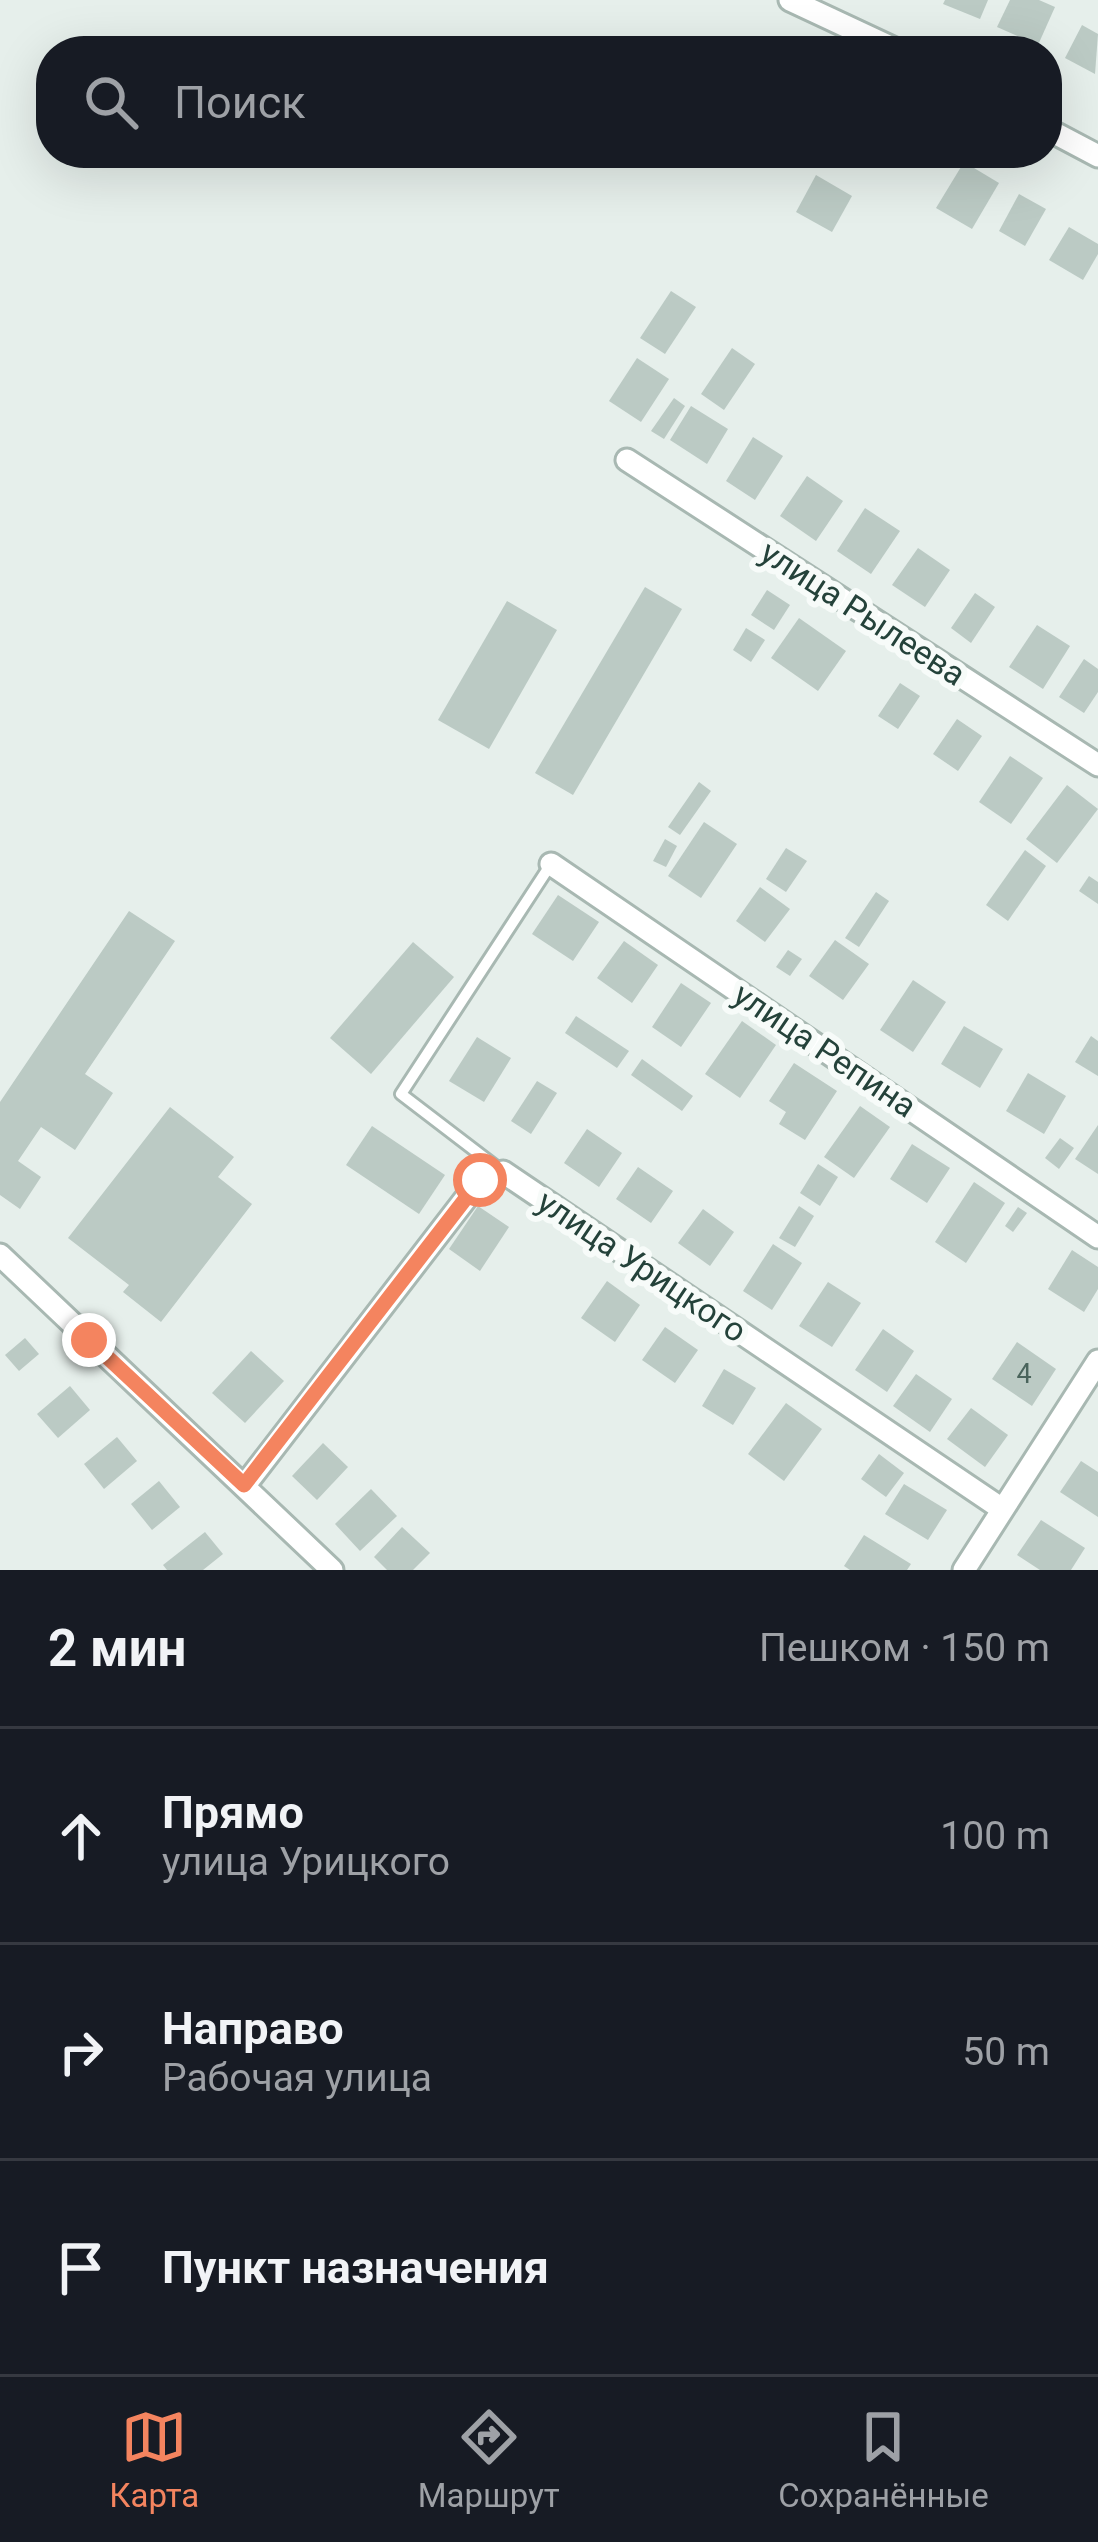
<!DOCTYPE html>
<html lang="ru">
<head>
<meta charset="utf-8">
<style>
  :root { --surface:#171b24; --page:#20242c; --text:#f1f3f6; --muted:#9ea1a6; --line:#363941; --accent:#f4845f }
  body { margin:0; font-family:Roboto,sans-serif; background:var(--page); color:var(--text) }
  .stop { position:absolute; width:36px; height:36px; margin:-27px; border:9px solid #f4845f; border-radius:50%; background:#fff }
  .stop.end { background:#f4845f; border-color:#fff; box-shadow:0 3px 12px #0008 }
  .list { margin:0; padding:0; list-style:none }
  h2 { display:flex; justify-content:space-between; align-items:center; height:156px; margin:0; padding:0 48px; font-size:51px }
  h2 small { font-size:39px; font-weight:400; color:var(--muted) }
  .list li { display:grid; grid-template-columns:78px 1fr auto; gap:36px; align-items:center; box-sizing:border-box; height:216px; padding:0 48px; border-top:3px solid var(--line) }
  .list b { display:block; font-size:45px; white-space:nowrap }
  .list p { margin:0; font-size:39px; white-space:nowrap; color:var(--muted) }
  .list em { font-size:39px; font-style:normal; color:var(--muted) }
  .icon { flex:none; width:66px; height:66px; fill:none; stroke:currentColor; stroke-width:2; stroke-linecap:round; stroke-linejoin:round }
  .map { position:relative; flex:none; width:1098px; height:1570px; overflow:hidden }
  .search { position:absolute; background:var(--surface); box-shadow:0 12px 48px #0002; left:36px; right:36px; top:36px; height:132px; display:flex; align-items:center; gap:30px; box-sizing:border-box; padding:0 42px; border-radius:48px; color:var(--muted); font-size:45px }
  .sheet { height:804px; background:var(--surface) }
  nav { display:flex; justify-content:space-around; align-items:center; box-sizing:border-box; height:168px; border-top:3px solid var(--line); background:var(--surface); font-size:33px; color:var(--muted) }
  nav a { display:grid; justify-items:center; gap:6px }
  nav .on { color:var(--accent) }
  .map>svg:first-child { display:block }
  .building { fill:#bbcac4 }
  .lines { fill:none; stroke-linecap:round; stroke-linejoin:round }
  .lane-casing { stroke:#a8b8b2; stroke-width:16 }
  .street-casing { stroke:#a8b8b2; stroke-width:27 }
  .lane { stroke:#fff; stroke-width:10 }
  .street { stroke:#fff; stroke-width:21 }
  .route { stroke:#f4845f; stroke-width:15 }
  .labels { text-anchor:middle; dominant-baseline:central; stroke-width:12; stroke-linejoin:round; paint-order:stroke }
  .number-label { font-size:27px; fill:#4a645c }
  .street-label { font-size:33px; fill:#24423a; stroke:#f7fbf9 }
</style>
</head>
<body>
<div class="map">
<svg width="1098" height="1570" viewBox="0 0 1098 1570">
  <rect width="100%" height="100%" fill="#e6efeb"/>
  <!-- building -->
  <g class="building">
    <polygon points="945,0 988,0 980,19 943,4"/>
    <polygon points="1010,0 1039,0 1055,7 1038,45 997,27"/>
    <polygon points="1082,25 1098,34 1095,74 1065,58"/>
    <polygon points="964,162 999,183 972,229 936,208"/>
    <polygon points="816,175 852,196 832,232 796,212"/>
    <polygon points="1019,194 1046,209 1025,246 999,231"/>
    <polygon points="1069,227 1098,244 1098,254 1083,280 1049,260"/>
    <polygon points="671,291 696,307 665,354 640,338"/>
    <polygon points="732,348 755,364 724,410 701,394"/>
    <polygon points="637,358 669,379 641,422 609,401"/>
    <polygon points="674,398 685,406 664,439 651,431"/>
    <polygon points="691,406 728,429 707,464 670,440"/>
    <polygon points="753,437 783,456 755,500 726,481"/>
    <polygon points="807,476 843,501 816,541 780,516"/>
    <polygon points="865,508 900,531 871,574 837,551"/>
    <polygon points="918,548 950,570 925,607 892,585"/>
    <polygon points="645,587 682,609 573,795 535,773"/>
    <polygon points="767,590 790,605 774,630 751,615"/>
    <polygon points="975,593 995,607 971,643 951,628"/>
    <polygon points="507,601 557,630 489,749 438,720"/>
    <polygon points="799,618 846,651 818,691 771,658"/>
    <polygon points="1037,625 1070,646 1043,689 1009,667"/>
    <polygon points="746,628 765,640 751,662 733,650"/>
    <polygon points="1084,659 1098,669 1098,692 1084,713 1059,697"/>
    <polygon points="900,683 920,696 898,729 878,716"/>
    <polygon points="957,719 982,736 958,771 933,754"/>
    <polygon points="1010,756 1043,778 1011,824 979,802"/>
    <polygon points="699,782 711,791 680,835 668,827"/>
    <polygon points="1067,785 1098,809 1057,863 1026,839"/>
    <polygon points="704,822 737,844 701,898 668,876"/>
    <polygon points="665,839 677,846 666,867 653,861"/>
    <polygon points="786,848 807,861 786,892 766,879"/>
    <polygon points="1025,850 1046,866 1008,921 986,905"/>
    <polygon points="1089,876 1098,882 1098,904 1079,891"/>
    <polygon points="760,887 790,909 765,942 736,921"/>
    <polygon points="876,892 889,901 859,947 845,938"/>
    <polygon points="558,895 599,922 573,961 532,934"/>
    <polygon points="129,911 175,941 85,1074 113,1093 75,1150 41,1127 18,1161 41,1177 20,1209 0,1195 0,1102"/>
    <polygon points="835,940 869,964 843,1000 809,976"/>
    <polygon points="624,941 658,965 632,1003 597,978"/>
    <polygon points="413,942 454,977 371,1074 330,1038"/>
    <polygon points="788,950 802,959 790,976 776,967"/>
    <polygon points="913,980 946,1002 913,1052 880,1030"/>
    <polygon points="681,983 711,1003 681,1047 652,1027"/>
    <polygon points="576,1016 629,1051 617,1068 565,1033"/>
    <polygon points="742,1021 776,1045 740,1098 705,1074"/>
    <polygon points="964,1026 1003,1049 980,1088 941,1064"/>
    <polygon points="1091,1036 1098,1041 1098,1076 1075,1062"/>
    <polygon points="477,1037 511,1058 484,1102 449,1081"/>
    <polygon points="642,1059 693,1096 682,1111 631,1075"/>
    <polygon points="794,1063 837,1091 805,1140 779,1124 786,1112 769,1101"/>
    <polygon points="1028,1073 1066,1096 1044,1134 1006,1111"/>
    <polygon points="537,1081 557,1093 531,1134 511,1121"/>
    <polygon points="860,1106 890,1127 854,1178 824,1157"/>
    <polygon points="170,1107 234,1157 218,1177 252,1204 161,1322 123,1292 129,1285 68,1238"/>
    <polygon points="1098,1125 1098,1174 1075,1159"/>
    <polygon points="372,1126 445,1175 419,1214 346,1165"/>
    <polygon points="587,1129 622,1153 599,1187 564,1163"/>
    <polygon points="1060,1138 1074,1148 1059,1169 1045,1158"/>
    <polygon points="912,1144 950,1168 927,1203 890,1179"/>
    <polygon points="818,1164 838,1177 820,1206 800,1193"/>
    <polygon points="638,1167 673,1191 651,1223 616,1199"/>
    <polygon points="974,1182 1005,1203 966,1263 935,1242"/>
    <polygon points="478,1206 509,1227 480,1271 449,1249"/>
    <polygon points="799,1206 814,1216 795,1247 779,1238"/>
    <polygon points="1018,1207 1027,1213 1013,1232 1005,1226"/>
    <polygon points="703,1209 734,1232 710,1266 678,1243"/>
    <polygon points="773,1244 802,1263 772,1310 743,1291"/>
    <polygon points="1072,1250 1098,1267 1098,1289 1084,1312 1048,1289"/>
    <polygon points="607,1281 640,1305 615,1342 581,1318"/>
    <polygon points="828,1282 861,1303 832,1347 799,1326"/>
    <polygon points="665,1327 698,1350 675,1383 642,1360"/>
    <polygon points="883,1329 914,1351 887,1392 855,1370"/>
    <polygon points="25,1338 39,1354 19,1371 5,1355"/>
    <polygon points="1017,1342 1056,1369 1032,1406 992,1379"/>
    <polygon points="251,1351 284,1381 245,1423 212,1393"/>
    <polygon points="724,1369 756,1388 733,1425 702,1406"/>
    <polygon points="916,1374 952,1399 930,1432 893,1406"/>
    <polygon points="70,1386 90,1410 58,1438 37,1414"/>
    <polygon points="786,1403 822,1429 784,1481 748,1454"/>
    <polygon points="971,1408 1008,1435 985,1467 947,1439"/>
    <polygon points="117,1437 137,1461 104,1489 84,1464"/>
    <polygon points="323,1443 348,1467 317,1500 292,1476"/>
    <polygon points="879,1454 904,1473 886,1497 861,1479"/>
    <polygon points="1081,1461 1098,1472 1098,1517 1060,1492"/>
    <polygon points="159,1481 180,1507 152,1530 131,1504"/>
    <polygon points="904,1484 947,1510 928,1540 885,1514"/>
    <polygon points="371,1489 397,1516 360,1551 335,1524"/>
    <polygon points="1041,1520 1085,1548 1071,1570 1040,1570 1017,1555"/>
    <polygon points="402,1527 430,1553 413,1570 387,1570 374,1557"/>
    <polygon points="205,1532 223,1554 203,1570 167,1570 163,1565"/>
    <polygon points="864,1535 911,1564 907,1570 850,1570 844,1566"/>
  </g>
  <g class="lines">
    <!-- lane casing -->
    <g class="lane-casing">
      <polyline id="lane" points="503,1172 401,1094 551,864"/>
    </g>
    <!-- street casing -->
    <g class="street-casing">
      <g id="street">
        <polyline points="790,0 899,51"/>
        <polyline points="1047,129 1098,156"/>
        <polyline points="627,460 1098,765"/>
        <polyline points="551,864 1098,1237"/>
        <polyline points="0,1255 332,1570"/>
        <polyline points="245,1485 480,1180 503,1172 1002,1509"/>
        <polyline points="964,1570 1098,1361"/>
      </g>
    </g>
    <!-- lane -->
    <use href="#lane" class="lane"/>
    <!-- street -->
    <use href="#street" class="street"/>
  </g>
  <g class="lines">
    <!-- route -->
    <polyline class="route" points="89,1340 244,1485 480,1180"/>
  </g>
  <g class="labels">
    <!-- number labels -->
    <g class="number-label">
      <text x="1024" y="1374">4</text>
    </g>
    <!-- street labels -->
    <g class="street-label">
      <text transform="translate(863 613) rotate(33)">улица Рылеева</text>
      <text transform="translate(825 1050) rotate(34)">улица Репина</text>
      <text transform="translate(642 1266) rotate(34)">улица Урицкого</text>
    </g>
  </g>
</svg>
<div class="stop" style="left:480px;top:1180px"></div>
<div class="stop end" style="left:89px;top:1340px"></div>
<div class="search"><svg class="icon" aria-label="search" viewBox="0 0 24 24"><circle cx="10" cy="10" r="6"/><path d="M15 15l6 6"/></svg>Поиск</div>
</div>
<section class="sheet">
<h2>2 мин<small>Пешком · 150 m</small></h2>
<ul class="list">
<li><svg class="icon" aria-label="ahead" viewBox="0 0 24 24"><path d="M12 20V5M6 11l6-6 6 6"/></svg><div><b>Прямо</b><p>улица Урицкого</p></div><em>100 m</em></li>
<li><svg class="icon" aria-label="right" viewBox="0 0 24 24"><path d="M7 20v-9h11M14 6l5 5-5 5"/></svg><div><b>Направо</b><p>Рабочая улица</p></div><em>50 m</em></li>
<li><svg class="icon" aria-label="arrive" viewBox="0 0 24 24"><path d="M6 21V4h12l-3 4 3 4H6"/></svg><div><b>Пункт назначения</b></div></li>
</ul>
</section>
<nav>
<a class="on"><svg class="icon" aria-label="map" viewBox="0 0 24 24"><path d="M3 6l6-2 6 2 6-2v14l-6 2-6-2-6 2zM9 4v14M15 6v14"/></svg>Карта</a>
<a><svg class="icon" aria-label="directions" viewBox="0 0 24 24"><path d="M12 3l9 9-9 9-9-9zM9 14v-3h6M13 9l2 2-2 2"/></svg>Маршрут</a>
<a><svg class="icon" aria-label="saved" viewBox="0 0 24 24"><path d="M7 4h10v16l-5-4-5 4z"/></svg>Сохранённые</a>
</nav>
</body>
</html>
